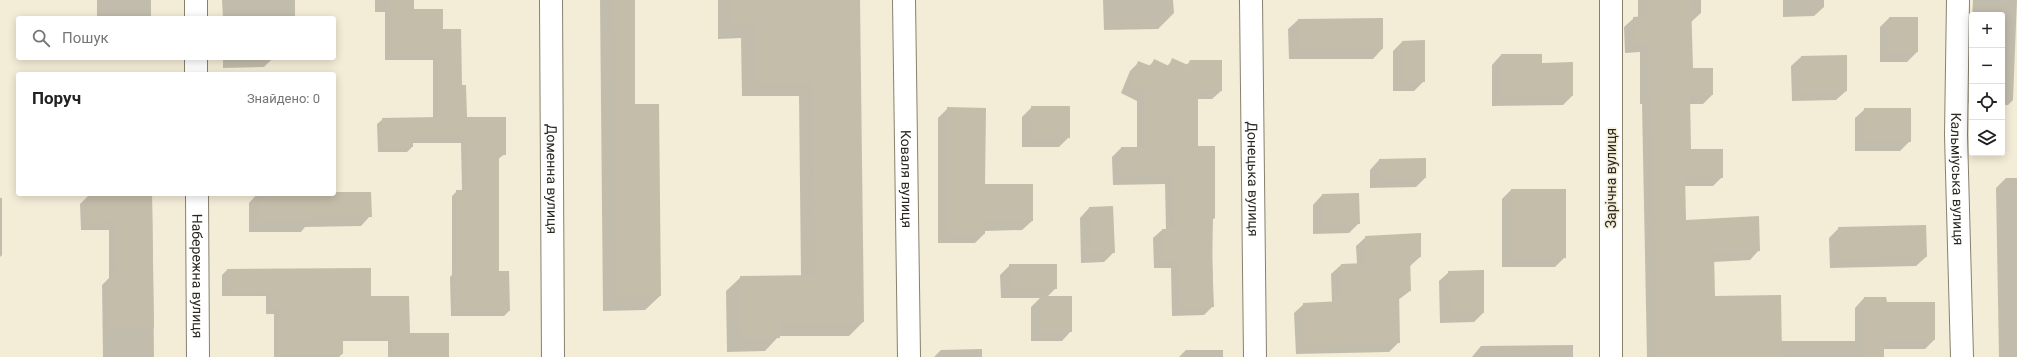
<!DOCTYPE html>
<html lang="uk">
<head>
<meta charset="utf-8">
<style>
  :root { --surface:#fff; --page:#f6f6f6; --text:#222; --muted:#767676; --line:#e0e0e0 }
  body { margin:0; font-family:Roboto,sans-serif; background:var(--page); color:var(--text) }
  .controls { position:absolute; right:12px; top:12px; display:grid; overflow:hidden; border-radius:4px; box-shadow:0 2px 10px #0003 }
  .controls button { width:36px; height:36px; display:grid; place-items:center; padding:0; border:0; border-bottom:1px solid var(--line); background:var(--surface); color:var(--text); font:20px sans-serif }
  .list { margin:0; padding:0; list-style:none }
  h2 { display:flex; justify-content:space-between; align-items:center; height:52px; margin:0; padding:0 16px; font-size:17px }
  h2 small { font-size:13px; font-weight:400; color:var(--muted) }
  .icon { flex:none; width:22px; height:22px; fill:none; stroke:currentColor; stroke-width:2; stroke-linecap:round; stroke-linejoin:round }
  .map { position:relative; flex:none; width:2017px; height:357px; overflow:hidden }
  .search { position:absolute; background:var(--surface); box-shadow:0 2px 10px #0003; left:16px; top:16px; width:320px; height:44px; display:flex; align-items:center; gap:10px; box-sizing:border-box; padding:0 14px; border-radius:4px; color:var(--muted); font-size:15px }
  .panel { position:absolute; background:var(--surface); box-shadow:0 2px 10px #0003; left:16px; top:72px; width:320px; height:124px; border-radius:4px }
  .map>svg:first-child { display:block }
  .shadow { fill:#0003 }
  .building { fill:#c4bda9 }
  .lines { fill:none; stroke-linecap:round; stroke-linejoin:round }
  .minor-casing { stroke:#87816e; stroke-width:24 }
  .tertiary-casing { stroke:#87816e; stroke-width:24 }
  .minor { stroke:#fff; stroke-width:22 }
  .tertiary { stroke:#fff; stroke-width:22 }
  .labels { text-anchor:middle; dominant-baseline:central; stroke-width:3; stroke-linejoin:round; paint-order:stroke }
  .street-label { font-size:14px; fill:#2b2821; stroke:#f3ecd7 }
</style>
</head>
<body>
<div class="map">
<svg width="2017" height="357" viewBox="0 0 2017 357">
  <rect width="100%" height="100%" fill="#f3ecd7"/>
  <!-- shadow -->
  <g class="shadow">
    <rect x="97" y="0" width="54" height="18"/>
    <polygon points="222,0 295,0 295,18 223,18"/>
    <polygon points="375,0 413,0 413,10 442,30 461,86 466,118 505,154 498,159 498,272 509,311 504,316 451,316 450,277 452,275 452,196 457,191 462,191 461,143 412,143 412,147 407,152 378,152 377,124 383,119 433,118 433,60 385,60 385,12 375,12"/>
    <polygon points="600,0 634,0 634,105 658,105 660,296 645,310 603,311"/>
    <polygon points="718,0 859,0 863,322 849,336 779,336 765,351 727,352 726,291 741,277 801,276 799,96 742,96 741,38 718,39"/>
    <polygon points="1103,0 1173,0 1174,13 1158,29 1104,30"/>
    <polygon points="1638,0 1701,0 1701,13 1691,22 1692,69 1712,95 1703,104 1689,104 1690,150 1722,177 1713,186 1685,186 1685,221 1759,250 1750,260 1713,262 1714,297 1781,341 1855,341 1855,308 1864,298 1885,298 1886,303 1934,340 1925,349 1883,349 1883,357 1647,357 1642,104 1640,104 1640,52 1625,53 1624,27 1634,18 1638,18"/>
    <polygon points="1783,0 1824,0 1824,7 1814,16 1783,17"/>
    <polygon points="1973,0 2017,0 2013,100 2008,105 2002,105 2002,15 1972,15 1972,104 1968,103"/>
    <polygon points="1889,18 1917,52 1907,62 1880,62 1880,27"/>
    <polygon points="1298,20 1382,49 1373,59 1289,59 1288,29"/>
    <polygon points="1402,42 1424,81 1414,91 1393,91 1393,51"/>
    <polygon points="1501,55 1541,64 1572,96 1563,105 1492,106 1492,65"/>
    <polygon points="1801,57 1846,91 1836,100 1792,101 1791,66"/>
    <polygon points="223,58 273,58 264,67 223,68"/>
    <polygon points="1155,60 1167,66 1173,60 1186,65 1191,61 1221,91 1212,99 1197,99 1197,147 1214,218 1212,220 1213,306 1204,315 1172,316 1171,268 1154,268 1153,238 1162,230 1166,230 1165,184 1113,185 1112,157 1121,148 1137,148 1137,101 1121,93 1130,71 1139,62 1149,66"/>
    <polygon points="78,73 78,74 33,74 34,74"/>
    <polygon points="1032,107 1069,137 1059,147 1022,147 1022,117"/>
    <polygon points="948,108 984,185 1032,221 1022,230 984,231 984,234 975,243 938,243 938,118"/>
    <polygon points="1865,109 1910,141 1900,151 1855,151 1855,118"/>
    <polygon points="1379,160 1425,178 1416,187 1370,188 1370,170"/>
    <polygon points="2006,178 2017,178 2017,357 1999,357 1996,188"/>
    <polygon points="1511,190 1565,257 1555,267 1502,267 1502,199"/>
    <polygon points="334,193 370,216 361,226 305,227 301,232 249,232 249,203 257,194"/>
    <polygon points="94,194 152,194 154,357 103,357 102,285 109,278 109,230 81,230 80,204 88,196 94,196"/>
    <polygon points="1322,195 1359,223 1349,233 1313,234 1313,205"/>
    <polygon points="0,198 2,198 2,255 0,257"/>
    <polygon points="1089,208 1114,252 1104,262 1081,263 1080,218"/>
    <polygon points="1839,228 1926,257 1916,266 1830,268 1829,238"/>
    <polygon points="1366,237 1420,257 1409,267 1410,291 1398,300 1399,342 1389,352 1296,354 1294,313 1304,304 1332,302 1331,274 1341,265 1357,264 1356,246"/>
    <polygon points="1010,265 1056,288 1047,297 1071,331 1062,341 1031,341 1031,307 1040,298 1001,298 1000,275"/>
    <polygon points="370,269 370,297 409,334 448,357 388,357 388,341 342,341 342,354 339,357 274,357 274,314 266,314 266,296 222,296 222,275 227,270"/>
    <polygon points="1449,272 1483,313 1474,322 1440,323 1439,281"/>
    <polygon points="1573,345 1573,357 1472,357 1481,346"/>
    <polygon points="982,349 982,357 934,357 941,350"/>
    <polygon points="1186,350 1223,350 1223,357 1179,357"/>
  </g>
  <!-- building -->
  <g class="building">
    <polygon points="390,0 414,0 414,9 443,9 443,29 461,29 462,85 466,85 467,117 506,117 506,155 499,155 499,271 509,271 510,311 455,311 455,271 457,271 456,190 466,190 466,138 413,138 413,147 382,147 382,118 438,117 438,55 390,55"/>
    <polygon points="614,0 635,0 635,104 659,104 661,296 617,297"/>
    <polygon points="732,0 860,0 864,322 780,323 780,338 741,338 740,276 815,275 813,82 756,83 755,25 732,25"/>
    <polygon points="1647,0 1691,0 1693,68 1713,68 1713,95 1690,95 1691,149 1723,149 1723,178 1685,177 1686,220 1759,216 1760,251 1714,253 1715,296 1781,295 1782,357 1656,357 1653,134 1651,95 1649,95 1649,43 1634,44 1633,17 1647,16"/>
    <polygon points="1889,17 1918,17 1918,52 1889,53"/>
    <polygon points="1383,18 1383,49 1298,50 1298,19"/>
    <polygon points="1425,40 1425,82 1402,82 1402,41"/>
    <polygon points="1501,54 1542,54 1542,63 1573,62 1573,96 1502,97"/>
    <polygon points="1847,55 1847,91 1801,92 1801,56"/>
    <polygon points="1172,58 1188,65 1190,60 1222,60 1222,91 1198,90 1198,146 1215,146 1215,218 1213,219 1212,259 1214,307 1181,308 1180,260 1162,260 1162,229 1174,229 1173,176 1121,176 1121,147 1145,147 1145,92 1129,85 1138,61 1151,66 1154,59 1169,66"/>
    <rect x="1031" y="106" width="39" height="32"/>
    <polygon points="947,107 986,108 985,184 1033,184 1033,221 985,222 985,234 947,234"/>
    <rect x="1864" y="108" width="47" height="34"/>
    <polygon points="1426,158 1426,178 1379,178 1379,159"/>
    <polygon points="1511,189 1566,189 1566,258 1512,258"/>
    <polygon points="334,192 371,192 372,217 312,218 311,222 258,222 258,194 334,194"/>
    <polygon points="1359,193 1360,224 1323,224 1322,194"/>
    <polygon points="152,194 154,328 110,328 110,276 117,276 116,222 88,223 88,195"/>
    <polygon points="1113,206 1115,253 1090,253 1089,207"/>
    <polygon points="1926,225 1927,257 1839,259 1838,227"/>
    <polygon points="1421,233 1421,257 1410,258 1411,291 1399,291 1400,343 1305,345 1303,303 1342,301 1341,264 1366,263 1365,236"/>
    <polygon points="1009,264 1057,264 1057,289 1010,289"/>
    <polygon points="371,268 371,296 409,296 410,333 449,333 449,357 392,357 392,336 343,336 343,354 279,354 278,309 271,309 270,291 227,292 227,269"/>
    <polygon points="1484,270 1484,313 1450,314 1448,271"/>
    <rect x="1040" y="296" width="32" height="36"/>
    <polygon points="1864,297 1886,297 1887,302 1935,302 1935,340 1884,340 1884,357 1864,357"/>
  </g>
  <g class="lines">
    <!-- minor casing -->
    <g class="minor-casing">
      <g id="minor">
        <polyline points="196,0 196,18"/>
        <path id="s1" d="M551,0L553,357"/>
        <path id="s2" d="M904,0L909,357"/>
        <polyline points="1611,0 1611,357"/>
        <path id="s3" d="M1958,0L1956,135L1962,357"/>
        <polyline points="196,58 196,74"/>
        <path id="s4" d="M197,194L198,357"/>
      </g>
    </g>
    <!-- tertiary casing -->
    <g class="tertiary-casing">
      <g id="tertiary">
        <path id="s5" d="M1251,0L1255,357"/>
      </g>
    </g>
    <!-- minor -->
    <use href="#minor" class="minor"/>
    <!-- tertiary -->
    <use href="#tertiary" class="tertiary"/>
  </g>
  <g class="labels">
    <!-- street labels -->
    <g class="street-label">
      <text stroke="none"><textPath href="#s1" startOffset="179">Доменна вулиця</textPath></text>
      <text stroke="none"><textPath href="#s2" startOffset="179">Коваля вулиця</textPath></text>
      <text stroke="none"><textPath href="#s5" startOffset="179">Донецька вулиця</textPath></text>
      <text transform="translate(1611 178) rotate(-90)">Зарічна вулиця</text>
      <text stroke="none"><textPath href="#s3" startOffset="179">Кальміуська вулиця</textPath></text>
      <text stroke="none"><textPath href="#s4" startOffset="82">Набережна вулиця</textPath></text>
    </g>
  </g>
</svg>
<div class="controls">
<button>+</button>
<button>−</button>
<button><svg class="icon" aria-label="locate" viewBox="0 0 24 24"><circle cx="12" cy="12" r="6"/><path d="M12 2v4M12 18v4M2 12h4M18 12h4"/></svg></button>
<button><svg class="icon" aria-label="layers" viewBox="0 0 24 24"><path d="M12 4l9 5-9 5-9-5zM3 14l9 5 9-5"/></svg></button>
</div>
<div class="search"><svg class="icon" aria-label="search" viewBox="0 0 24 24"><circle cx="10" cy="10" r="6"/><path d="M15 15l6 6"/></svg>Пошук</div>
<section class="panel">
<h2>Поруч<small>Знайдено: 0</small></h2>
<ul class="list">
</ul>
</section>
</div>
</body>
</html>
